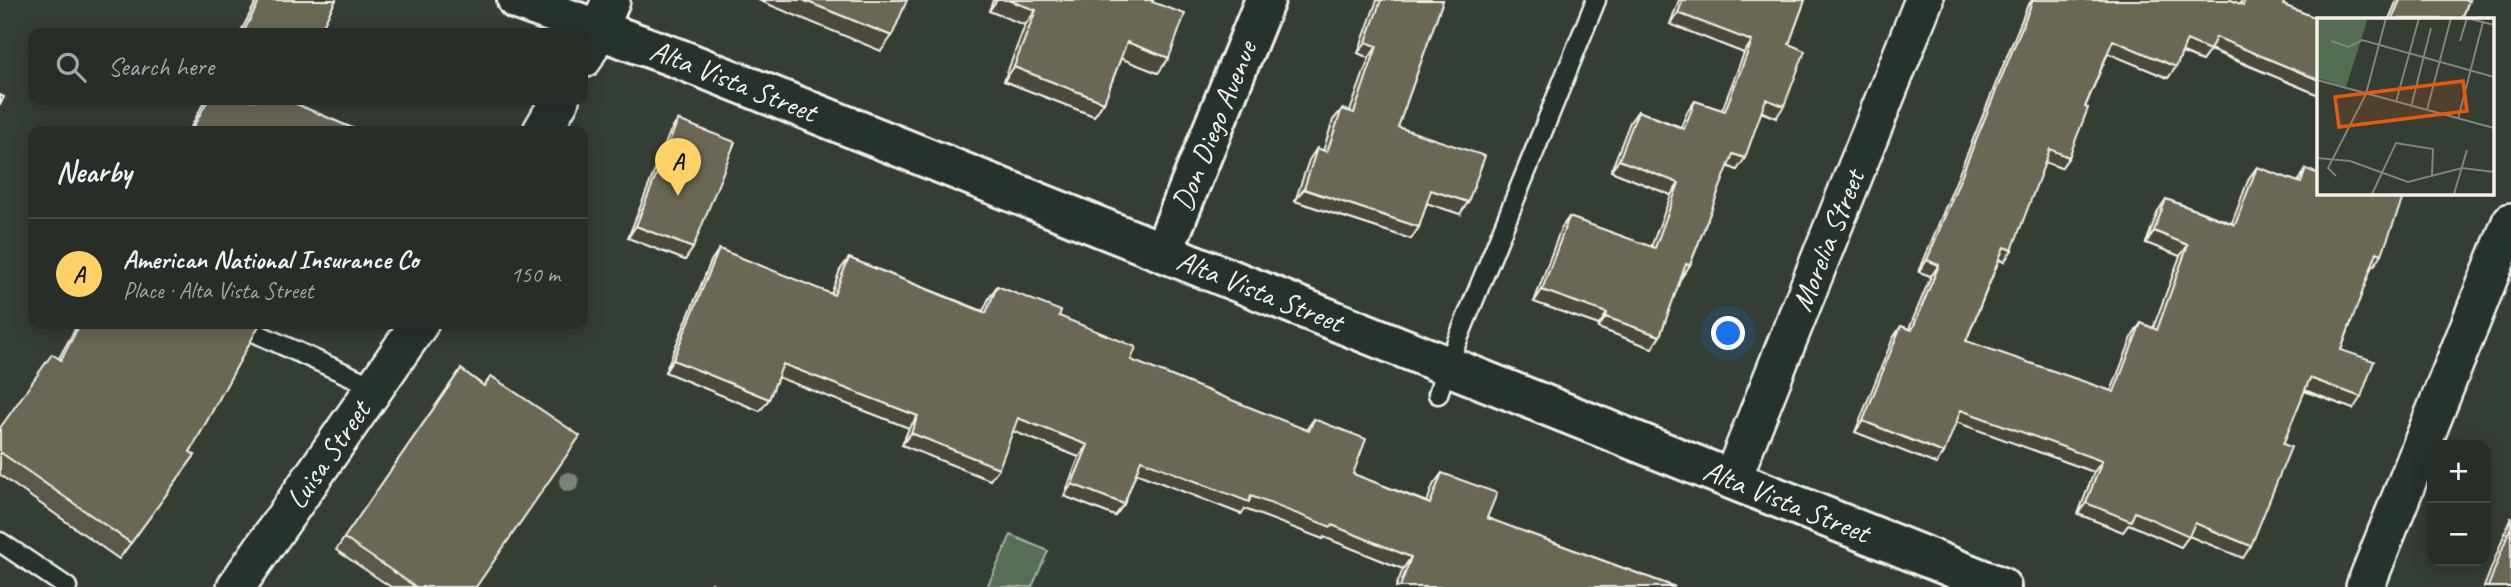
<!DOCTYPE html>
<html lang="en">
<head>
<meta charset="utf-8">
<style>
  :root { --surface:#272e28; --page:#2f3630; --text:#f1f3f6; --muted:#a4a8a8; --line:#434a45; --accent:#ffd166 }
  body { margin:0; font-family:Caveat,sans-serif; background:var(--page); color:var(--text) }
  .controls { position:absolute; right:21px; bottom:21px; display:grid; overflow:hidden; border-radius:14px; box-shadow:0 4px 18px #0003 }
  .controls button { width:63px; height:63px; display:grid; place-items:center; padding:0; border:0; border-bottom:2px solid var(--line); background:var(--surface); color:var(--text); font:35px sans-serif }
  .you { position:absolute; left:1729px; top:334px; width:24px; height:24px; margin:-18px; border:5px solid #fff; border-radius:50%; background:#1a73e8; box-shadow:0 0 0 10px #1a73e833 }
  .badge { display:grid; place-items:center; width:46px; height:46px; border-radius:50%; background:var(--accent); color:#111; font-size:23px; font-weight:700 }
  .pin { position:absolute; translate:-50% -58px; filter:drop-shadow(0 2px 4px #0008) }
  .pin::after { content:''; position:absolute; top:37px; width:24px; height:21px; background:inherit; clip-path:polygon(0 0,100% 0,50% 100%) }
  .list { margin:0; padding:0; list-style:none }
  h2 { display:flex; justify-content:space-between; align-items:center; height:91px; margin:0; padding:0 28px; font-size:30px }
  h2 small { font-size:23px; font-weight:400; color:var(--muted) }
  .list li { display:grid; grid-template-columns:46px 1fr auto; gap:21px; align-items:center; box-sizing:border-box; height:112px; padding:0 28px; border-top:2px solid var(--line) }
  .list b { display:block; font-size:26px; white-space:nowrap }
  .list p { margin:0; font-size:23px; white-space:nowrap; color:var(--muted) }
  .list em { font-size:23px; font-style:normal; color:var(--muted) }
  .icon { flex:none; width:38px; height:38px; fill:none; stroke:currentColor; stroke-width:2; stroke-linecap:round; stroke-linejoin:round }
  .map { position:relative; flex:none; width:2511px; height:587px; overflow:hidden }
  .search { position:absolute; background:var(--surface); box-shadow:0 4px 18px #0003; left:28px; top:28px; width:560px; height:77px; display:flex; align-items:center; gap:18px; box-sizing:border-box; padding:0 24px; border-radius:14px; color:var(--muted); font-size:26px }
  .panel { position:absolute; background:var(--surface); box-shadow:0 4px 18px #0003; left:28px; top:126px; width:560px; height:203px; border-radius:14px }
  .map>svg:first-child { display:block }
  .green { fill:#546e54; stroke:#a4b09e; stroke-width:2 }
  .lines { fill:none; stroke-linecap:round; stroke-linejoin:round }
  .lane-casing { stroke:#f4f1e8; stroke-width:23 }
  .street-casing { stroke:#f4f1e8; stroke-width:42 }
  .secondary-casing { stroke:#f4f1e8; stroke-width:44 }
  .lane { stroke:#26332d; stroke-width:18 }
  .street { stroke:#26332d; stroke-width:37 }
  .secondary { stroke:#26332d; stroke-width:38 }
  .tree { fill:#7a8477 }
  .wall { fill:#5c5948; stroke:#f4f1e8; stroke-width:2 }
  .shaded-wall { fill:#4b493b; stroke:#f4f1e8; stroke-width:2 }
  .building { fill:#6b6854; stroke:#f4f1e8; stroke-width:2 }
  .labels { text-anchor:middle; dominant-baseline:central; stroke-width:7; stroke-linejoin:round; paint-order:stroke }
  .street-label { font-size:30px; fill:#f4f1e8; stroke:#26332d }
  .inset-road { fill:none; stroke:#81867d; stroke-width:2 }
  .view { fill:#e8590c; fill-opacity:0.15; stroke:#e8590c; stroke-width:3.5 }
  .inset-edge { fill:none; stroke:#f4f1e8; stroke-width:3.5 }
</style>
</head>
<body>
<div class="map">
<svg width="2511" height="587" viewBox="0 0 2511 587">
  <rect width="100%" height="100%" fill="#343e35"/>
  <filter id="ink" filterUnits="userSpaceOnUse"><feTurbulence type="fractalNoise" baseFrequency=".0143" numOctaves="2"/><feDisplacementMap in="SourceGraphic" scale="14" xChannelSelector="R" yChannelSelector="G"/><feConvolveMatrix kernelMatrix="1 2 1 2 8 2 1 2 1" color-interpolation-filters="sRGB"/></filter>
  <g filter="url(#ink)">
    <!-- green -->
    <polygon class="green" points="1011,535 1048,551 1032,587 987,587"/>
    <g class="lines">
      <!-- lane casing -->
      <g class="lane-casing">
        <g id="lane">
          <polyline points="236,324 375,387"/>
          <polyline points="1438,394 1447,366 1596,0"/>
          <polyline points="0,542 67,587"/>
        </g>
      </g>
      <!-- street casing -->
      <g class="street-casing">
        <g id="street">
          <polyline points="583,59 599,29 611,0"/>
          <polyline points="542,131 560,100"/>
          <path id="s1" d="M1732,479L1924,0"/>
          <path id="s2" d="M236,587L419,324"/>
          <polyline points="2365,587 2511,222"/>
        </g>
      </g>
      <!-- secondary casing -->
      <g class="secondary-casing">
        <g id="secondary">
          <path id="s3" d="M517,0L677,58L2001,587"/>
          <path id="s4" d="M1163,252L1265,0"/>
        </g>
      </g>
      <!-- lane -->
      <use href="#lane" class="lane"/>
      <!-- street -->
      <use href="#street" class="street"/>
      <!-- secondary -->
      <use href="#secondary" class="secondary"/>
    </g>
    <!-- trees -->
    <circle class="tree" cx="569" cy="482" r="10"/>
    <!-- wall -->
    <g class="wall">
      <polygon points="257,0 335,0 319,33 240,33"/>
      <polygon points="993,0 1153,0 1152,2 1169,58 1158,73 1121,58 1104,102 1094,116 1004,81 1025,25 989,11"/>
      <polygon points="1377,0 1443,0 1398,127 1460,214 1427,203 1419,227 1411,239 1295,201 1309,160 1317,148 1323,151 1333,120 1342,109 1350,111 1369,58 1358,53"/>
      <polygon points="1679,0 1805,0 1789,44 1776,118 1761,112 1737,170 1728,166 1690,265 1681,276 1660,336 1652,348 1598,328 1599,325 1534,302 1561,228 1569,217 1651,247 1671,195 1611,171 1630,122 1638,111 1681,127 1687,112 1695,101 1722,110 1744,53 1670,24"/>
      <polygon points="2032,0 2231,0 2240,4 2242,0 2285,0 2283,5 2319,19 2319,95 2210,50 2202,61 2182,53 2176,67 2168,78 2108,53 2085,107 2069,157 2061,168 2045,162 2004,262 1999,260 1966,341 2111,391 2133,335 2141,323 2153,328 2180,256 2146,243 2158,211 2166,199 2232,223 2249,178 2257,167 2298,182 2306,169 2374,266 2372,265 2341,350 2353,409 2304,391 2283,444 2243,558 2189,536 2181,547 2129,524 2123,532 2078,514 2094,472 1956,422 1936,464 1855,432 1893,338 1901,326 1909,329 1931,276 1919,272 2027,7"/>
      <polygon points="2397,0 2469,0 2462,19 2389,19"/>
      <polygon points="205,100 287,100 359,131 189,131"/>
      <polygon points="678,120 693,248 685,260 628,238 670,132"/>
      <polygon points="719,249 831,294 840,270 849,258 983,311 989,298 997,286 1059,316 1131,360 1306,430 1314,419 1353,474 1427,502 1433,485 1442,473 1487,518 1675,587 1396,587 1403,569 1324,537 1323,539 1245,509 1241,514 1136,473 1124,504 1115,516 1064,496 1079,457 1013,431 990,480 902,445 909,428 778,377 769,399 760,411 665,372 711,261"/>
      <polygon points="78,324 255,324 190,452 195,455 119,559 0,475 0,428 59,358"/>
      <polygon points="461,369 484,386 476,587 391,587 336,550"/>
      <polygon points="2511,517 2511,587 2484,587"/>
    </g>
    <!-- shaded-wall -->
    <g class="shaded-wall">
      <polygon points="758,0 803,0 892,36 881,51"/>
      <polygon points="997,0 1008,0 1036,10 1025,25 989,11"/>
      <polygon points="1678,13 1752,41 1744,53 1670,24"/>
      <polygon points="2216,37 2319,80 2319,95 2208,48"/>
      <polygon points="2113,40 2176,67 2168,78 2105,52"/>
      <polygon points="2187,40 2210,50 2202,61 2179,51"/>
      <polygon points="1127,42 1169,58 1158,73 1117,57"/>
      <polygon points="1366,42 1377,46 1369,58 1358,53"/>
      <polygon points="1014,67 1104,102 1094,116 1004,81"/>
      <polygon points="1766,99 1784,106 1776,118 1758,110"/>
      <polygon points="2050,149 2069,157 2061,168 2042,161"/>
      <polygon points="1733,154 1745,158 1737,170 1725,165"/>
      <polygon points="1619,160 1679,183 1671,195 1611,171"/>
      <polygon points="1304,189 1419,227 1411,239 1295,201"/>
      <polygon points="1431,190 1468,202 1460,214 1423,202"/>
      <polygon points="636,226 693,248 685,260 628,238"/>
      <polygon points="2154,231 2188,245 2180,256 2146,243"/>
      <polygon points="2004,247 2012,250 2004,262 1996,258"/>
      <polygon points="2377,252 2382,254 2374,266 2369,264"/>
      <polygon points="1927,260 1939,265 1931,276 1919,272"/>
      <polygon points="1686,264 1690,265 1682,277 1678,275"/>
      <polygon points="1542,290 1607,313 1599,325 1534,302"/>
      <polygon points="1606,317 1660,336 1652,348 1598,328"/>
      <polygon points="673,360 769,399 760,411 665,372"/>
      <polygon points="783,364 918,416 909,428 775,376"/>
      <polygon points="2310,378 2361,397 2353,409 2302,389"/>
      <polygon points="1961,410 2102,461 2094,472 1953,421"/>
      <polygon points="1018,418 1088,445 1079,457 1010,430"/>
      <polygon points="1863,421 1944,453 1936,464 1855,432"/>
      <polygon points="911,433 999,468 990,480 902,445"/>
      <polygon points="1141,460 1251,496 1332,525 1411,557 1403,569 1324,537 1323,539 1245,509 1241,514 1133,472"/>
      <polygon points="1072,484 1124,504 1115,516 1064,496"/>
      <polygon points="2086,503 2195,523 2251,546 2243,558 2189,536 2181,547 2129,524 2123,532 2078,514"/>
    </g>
    <!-- building -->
    <g class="building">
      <polygon points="260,0 336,0 319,33 243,33"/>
      <polygon points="803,0 907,0 892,36"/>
      <polygon points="1008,0 1153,0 1152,2 1185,14 1169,58 1127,42 1104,102 1014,67 1036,10"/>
      <polygon points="1381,0 1443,0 1398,127 1485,156 1468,202 1431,190 1419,227 1304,189 1317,148 1327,152 1342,109 1354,113 1377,46 1366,42"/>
      <polygon points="1683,0 1805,0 1789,44 1805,51 1784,106 1766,99 1745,158 1733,154 1690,265 1686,264 1660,336 1606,317 1607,313 1542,290 1569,217 1655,248 1679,183 1619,160 1638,111 1684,129 1695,101 1725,111 1752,41 1678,13"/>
      <polygon points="2033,0 2231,0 2243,5 2245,0 2285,0 2283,5 2319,19 2319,80 2216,37 2210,50 2187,40 2176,67 2113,40 2085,107 2088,108 2069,157 2050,149 2012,250 2004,247 1966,341 2114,392 2141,323 2157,330 2188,245 2154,231 2166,199 2235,225 2257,167 2301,183 2306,169 2319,174 2319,192 2405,192 2382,254 2377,252 2341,350 2374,361 2361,397 2310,378 2283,444 2291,447 2251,546 2195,523 2189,536 2135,512 2131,521 2086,503 2102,461 1961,410 1944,453 1863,421 1901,326 1912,330 1939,265 1927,260"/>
      <polygon points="2400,0 2469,0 2462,19 2392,19"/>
      <polygon points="0,95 4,97 0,105"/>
      <polygon points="208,100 287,100 359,131 191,131"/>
      <polygon points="678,120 735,142 693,248 636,226"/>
      <polygon points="719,249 834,295 849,258 986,313 997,286 1061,311 1059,316 1136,347 1131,360 1309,431 1314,419 1366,439 1353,474 1430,504 1442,473 1497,493 1487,518 1675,587 1400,587 1411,557 1332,525 1331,527 1251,496 1249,502 1141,460 1124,504 1072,484 1088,445 1018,418 999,468 911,433 918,416 783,364 769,399 673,360"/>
      <polygon points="80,324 255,324 259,326 190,452 195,455 131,543 0,452 0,428 52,354 61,360"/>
      <polygon points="461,369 484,386 491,376 580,436 476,587 416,587 344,538"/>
      <polygon points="2511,526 2511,587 2488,587"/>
      <polygon points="712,583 718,587 709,587"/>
    </g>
  </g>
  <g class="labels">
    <!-- street labels -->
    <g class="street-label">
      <text stroke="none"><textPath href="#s3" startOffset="231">Alta Vista Street</textPath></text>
      <text stroke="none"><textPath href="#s4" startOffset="136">Don Diego Avenue</textPath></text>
      <text stroke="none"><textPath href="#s1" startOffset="257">Morelia Street</textPath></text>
      <text stroke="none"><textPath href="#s3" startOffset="798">Alta Vista Street</textPath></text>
      <text stroke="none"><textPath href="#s2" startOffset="161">Luisa Street</textPath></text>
      <text stroke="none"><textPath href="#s3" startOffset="1365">Alta Vista Street</textPath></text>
    </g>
  </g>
  <!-- overview -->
  <g transform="translate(2317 18)">
    <rect width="177" height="177" fill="#343e35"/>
    <path d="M0,0H51L29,69L0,60Z" fill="#546e54"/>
    <path class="inset-road" d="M14,23L32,29L45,22L177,59M143,23L150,0L177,7M0,62L177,110M79,84L102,0M94,89L114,10M110,92L134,0M141,101L166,4M0,140L33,143L91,164L145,150L177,154M19,158L11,150L49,76L69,0M55,176L79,125L116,131L115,158M137,176L150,132"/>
    <path class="view" d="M146,63L150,93L22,109L18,79Z"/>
    <rect width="177" height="177" class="inset-edge"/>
  </g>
</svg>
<div class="controls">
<button>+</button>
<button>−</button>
</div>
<div class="you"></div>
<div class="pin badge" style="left:678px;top:196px">A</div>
<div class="search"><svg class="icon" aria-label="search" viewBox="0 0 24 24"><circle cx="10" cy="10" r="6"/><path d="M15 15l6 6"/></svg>Search here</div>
<section class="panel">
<h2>Nearby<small></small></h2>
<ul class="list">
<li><span class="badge">A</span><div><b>American National Insurance Co</b><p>Place · Alta Vista Street</p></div><em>150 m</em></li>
</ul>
</section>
</div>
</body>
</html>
